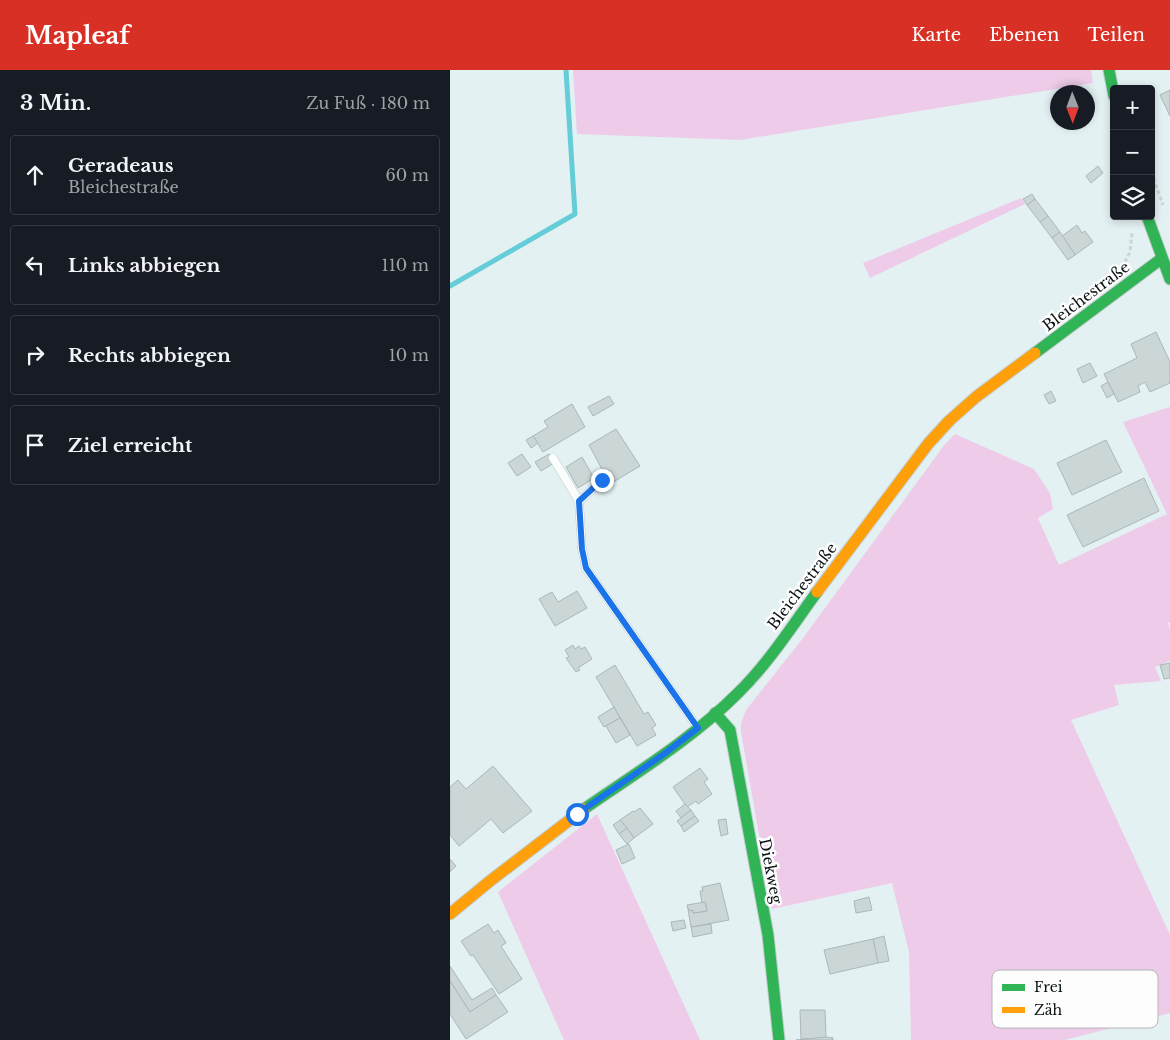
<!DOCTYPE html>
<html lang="de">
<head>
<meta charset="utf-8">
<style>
  :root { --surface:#171b24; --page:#20242c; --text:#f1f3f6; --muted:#9ea1a6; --line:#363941; --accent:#d93025 }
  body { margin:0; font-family:"Libre Baskerville",serif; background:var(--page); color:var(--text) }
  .controls { position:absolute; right:15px; top:15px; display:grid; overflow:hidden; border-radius:5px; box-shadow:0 2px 8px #0003 }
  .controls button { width:45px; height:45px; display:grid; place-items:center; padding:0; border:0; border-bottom:1px solid var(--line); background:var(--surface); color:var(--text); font:25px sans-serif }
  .compass { position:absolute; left:600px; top:15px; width:45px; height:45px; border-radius:50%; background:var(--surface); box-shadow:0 2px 8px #0003; rotate:179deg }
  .stop { position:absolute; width:15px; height:15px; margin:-11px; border:4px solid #1a73e8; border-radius:50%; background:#fff }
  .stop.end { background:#1a73e8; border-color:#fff; box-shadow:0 1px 5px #0008 }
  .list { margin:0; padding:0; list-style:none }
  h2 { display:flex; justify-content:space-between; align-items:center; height:65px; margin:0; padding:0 20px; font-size:21px }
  h2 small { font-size:16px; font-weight:400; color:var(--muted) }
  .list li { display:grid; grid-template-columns:32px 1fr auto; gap:15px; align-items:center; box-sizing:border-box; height:80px; margin:0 10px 10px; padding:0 10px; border:1px solid var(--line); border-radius:5px }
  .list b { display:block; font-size:19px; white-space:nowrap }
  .list p { margin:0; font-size:16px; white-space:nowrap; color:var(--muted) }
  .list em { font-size:16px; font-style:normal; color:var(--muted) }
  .icon { flex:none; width:28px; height:28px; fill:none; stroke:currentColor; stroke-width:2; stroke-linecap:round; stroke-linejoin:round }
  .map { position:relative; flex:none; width:720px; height:970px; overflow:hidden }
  header { display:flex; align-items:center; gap:30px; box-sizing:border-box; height:70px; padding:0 25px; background:var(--accent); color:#fff }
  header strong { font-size:24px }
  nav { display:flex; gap:28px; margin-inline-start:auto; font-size:18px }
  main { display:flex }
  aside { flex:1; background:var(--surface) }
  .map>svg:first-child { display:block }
  .green { fill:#eecce9 }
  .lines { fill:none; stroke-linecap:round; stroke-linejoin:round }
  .stream { stroke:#65cdd8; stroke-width:5 }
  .building { fill:#cbd6d7; stroke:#abb7b8 }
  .lane-casing { stroke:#c1cccd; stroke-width:9 }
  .fast-casing { stroke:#c1cccd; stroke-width:13 }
  .slow-casing { stroke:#c1cccd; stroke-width:13 }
  .path { stroke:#cfd3d4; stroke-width:3; stroke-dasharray:4 2.5; stroke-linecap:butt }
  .lane { stroke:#fbfdfd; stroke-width:8 }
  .fast { stroke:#30b455; stroke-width:11 }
  .slow { stroke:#ff9f0a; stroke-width:11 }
  .route { stroke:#1a73e8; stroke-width:6 }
  .labels { text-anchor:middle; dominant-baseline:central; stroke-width:5; stroke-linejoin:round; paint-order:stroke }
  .street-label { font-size:15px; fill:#091112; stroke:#fdfdfd }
  .key { fill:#fdfdfd; stroke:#b4b6b6; stroke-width:1 }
  .key-label { font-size:14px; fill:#091112 }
</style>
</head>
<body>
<header>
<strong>Mapleaf</strong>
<nav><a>Karte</a><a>Ebenen</a><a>Teilen</a></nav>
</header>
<main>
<aside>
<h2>3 Min.<small>Zu Fuß · 180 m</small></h2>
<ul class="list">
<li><svg class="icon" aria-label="ahead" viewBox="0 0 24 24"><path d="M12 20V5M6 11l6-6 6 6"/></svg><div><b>Geradeaus</b><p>Bleichestraße</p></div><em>60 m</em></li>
<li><svg class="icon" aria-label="left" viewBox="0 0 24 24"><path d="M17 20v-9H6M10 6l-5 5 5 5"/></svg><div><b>Links abbiegen</b></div><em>110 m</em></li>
<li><svg class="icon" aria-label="right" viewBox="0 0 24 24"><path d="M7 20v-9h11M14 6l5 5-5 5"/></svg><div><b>Rechts abbiegen</b></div><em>10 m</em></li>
<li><svg class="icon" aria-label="arrive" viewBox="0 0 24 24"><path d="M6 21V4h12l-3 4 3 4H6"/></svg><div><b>Ziel erreicht</b></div></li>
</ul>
</aside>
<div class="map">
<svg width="720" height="970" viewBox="0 0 720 970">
  <rect width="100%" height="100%" fill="#e3f1f3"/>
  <!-- green -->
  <g class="green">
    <polygon points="123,0 641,0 643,13 290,70 127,64"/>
    <polygon points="571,128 575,134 420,208 413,193"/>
    <polygon points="720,337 720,552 718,553 720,560 720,591 705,597 711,611 664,615 669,635 621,650 720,865 720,943 615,970 461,970 459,882 442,813 322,839 291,662 291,653 296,640 353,568 495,374 505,364 584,399 600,423 603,439 588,448 609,495 717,444 673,352"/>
    <polygon points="147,744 250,970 114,970 48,822"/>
  </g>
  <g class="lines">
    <!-- stream -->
    <polyline class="stream" points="0,216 125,144 116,0"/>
  </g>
  <!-- building -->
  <g class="building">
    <polygon points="720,20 720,46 710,25"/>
    <polygon points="648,96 653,103 641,113 636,106"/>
    <polygon points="582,124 585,129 577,135 573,129"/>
    <polygon points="585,129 598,146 590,152 577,135"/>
    <polygon points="598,146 610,162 602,168 590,152"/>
    <polygon points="627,155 632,163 635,161 643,172 625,185 612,166"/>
    <polygon points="610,162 625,185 618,190 602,168"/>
    <polygon points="706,262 720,292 720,313 700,322 695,312 688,316 690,322 668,332 654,304 687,288 681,274"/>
    <polygon points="640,293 647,306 633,313 627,299"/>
    <polygon points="658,312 664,324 657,328 651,316"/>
    <polygon points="601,321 606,331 599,334 594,325"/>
    <polygon points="159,326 164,334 143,346 138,337"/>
    <polygon points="122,334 135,357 93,382 83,366 98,357 94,351"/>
    <polygon points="166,359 190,396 160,414 139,375"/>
    <polygon points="83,366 88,373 81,378 76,370"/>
    <polygon points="656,370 672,402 622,425 607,393"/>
    <polygon points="72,384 81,397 67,406 58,393"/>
    <polygon points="99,384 104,393 91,401 85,392"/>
    <polygon points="132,387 144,408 128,418 116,397"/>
    <polygon points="694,408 709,441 633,477 617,445"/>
    <polygon points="127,521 137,538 105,556 89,529 102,522 108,532"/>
    <polygon points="123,575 125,579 129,576 131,579 135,577 142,589 128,598 130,600 126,602 116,588 119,587 115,580"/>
    <polygon points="720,593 720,608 714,609 710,595"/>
    <polygon points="165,595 194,644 198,642 206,655 202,658 206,665 187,676 146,607"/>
    <polygon points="164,637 170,648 154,657 148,647"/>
    <polygon points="170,648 180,665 166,673 156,656"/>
    <polygon points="43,696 82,741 53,763 41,749 9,776 0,765 0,717 8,710 16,719"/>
    <polygon points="250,698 258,709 254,712 262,724 248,734 246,731 237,737 223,717"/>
    <polygon points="235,734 241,740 231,748 226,741"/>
    <polygon points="190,738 203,754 184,768 170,750 183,741 184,742"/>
    <polygon points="241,740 245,746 231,756 227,751"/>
    <polygon points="245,746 249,751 234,762 231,756"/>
    <polygon points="276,749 278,764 271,766 268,750"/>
    <polygon points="170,750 177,758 169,764 163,755"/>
    <polygon points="177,758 184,768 177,774 169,764"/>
    <polygon points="179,774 185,788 172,794 166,780"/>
    <polygon points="0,789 6,796 0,802"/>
    <polygon points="270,813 279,850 241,857 238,839 239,839 240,841 243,840 243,843 257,841 255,832 252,833 250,821 253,821 252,817"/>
    <polygon points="419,827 422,840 406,843 404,831"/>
    <polygon points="255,832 257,841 243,843 243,840 240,841 239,839 238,839 237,835"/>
    <polygon points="234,850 236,858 223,861 221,852"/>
    <polygon points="38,854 44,863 48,860 56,873 51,876 72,909 49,924 23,885 21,886 11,871"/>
    <polygon points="261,854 262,863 243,867 241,857"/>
    <polygon points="434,866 439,891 428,893 423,869"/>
    <polygon points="423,869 428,893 380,904 374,880"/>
    <polygon points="0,896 22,930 42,918 46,925 20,942 0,911"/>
    <polygon points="0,911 20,942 46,925 58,942 16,969 0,944"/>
    <polygon points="350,940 375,940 376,968 351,969"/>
    <polygon points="376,967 383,968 383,970 346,970"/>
  </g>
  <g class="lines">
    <!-- lane casing -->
    <g class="lane-casing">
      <g id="lane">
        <polyline points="103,388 129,431"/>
        <polyline points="152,411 129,431 132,479 136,498 248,658"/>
      </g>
    </g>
    <!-- fast casing -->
    <g class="fast-casing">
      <g id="fast">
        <polyline points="659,0 664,26"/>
        <polyline points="697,146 720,209"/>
        <polyline points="585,283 711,189"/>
        <polyline points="265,643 280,660 318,865 329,970"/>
        <path d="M134,739C186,703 242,669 287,624C318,594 342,556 367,522"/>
      </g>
    </g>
    <!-- slow casing -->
    <g class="slow-casing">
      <g id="slow">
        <polyline points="367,522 478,374 499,351 526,327 585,283"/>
        <polyline points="0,844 40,811 134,739"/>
      </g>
    </g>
    <!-- path -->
    <g class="path">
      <polyline points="701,102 713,135"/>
      <polyline points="675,192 680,182 682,162"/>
    </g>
    <!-- lane -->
    <use href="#lane" class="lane"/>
    <!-- fast -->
    <use href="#fast" class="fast"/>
    <!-- slow -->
    <use href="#slow" class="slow"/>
  </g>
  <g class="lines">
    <!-- route -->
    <polyline class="route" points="127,744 214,684 248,658 136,498 132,479 129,431 152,410"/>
  </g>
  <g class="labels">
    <!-- street labels -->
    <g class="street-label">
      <text transform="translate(636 226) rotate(-37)">Bleichestraße</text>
      <text transform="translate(352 516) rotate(-53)">Bleichestraße</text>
      <text transform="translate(321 801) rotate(79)">Diekweg</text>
    </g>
  </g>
  <!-- legend -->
  <rect x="542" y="900" width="166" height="58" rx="8" class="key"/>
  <rect x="552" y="914" width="23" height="7" fill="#30b455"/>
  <rect x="552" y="937" width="23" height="6" fill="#ff9f0a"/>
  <g class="key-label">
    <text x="584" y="922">Frei</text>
    <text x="584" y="945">Zäh</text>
  </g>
</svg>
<div class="controls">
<button>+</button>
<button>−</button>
<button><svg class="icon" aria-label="layers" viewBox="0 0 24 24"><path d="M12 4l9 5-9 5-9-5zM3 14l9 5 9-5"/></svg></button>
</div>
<svg class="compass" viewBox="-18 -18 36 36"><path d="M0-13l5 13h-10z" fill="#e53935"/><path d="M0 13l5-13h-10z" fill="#9ea1a6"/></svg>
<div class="stop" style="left:127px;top:744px"></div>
<div class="stop end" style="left:152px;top:410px"></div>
</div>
</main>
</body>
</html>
